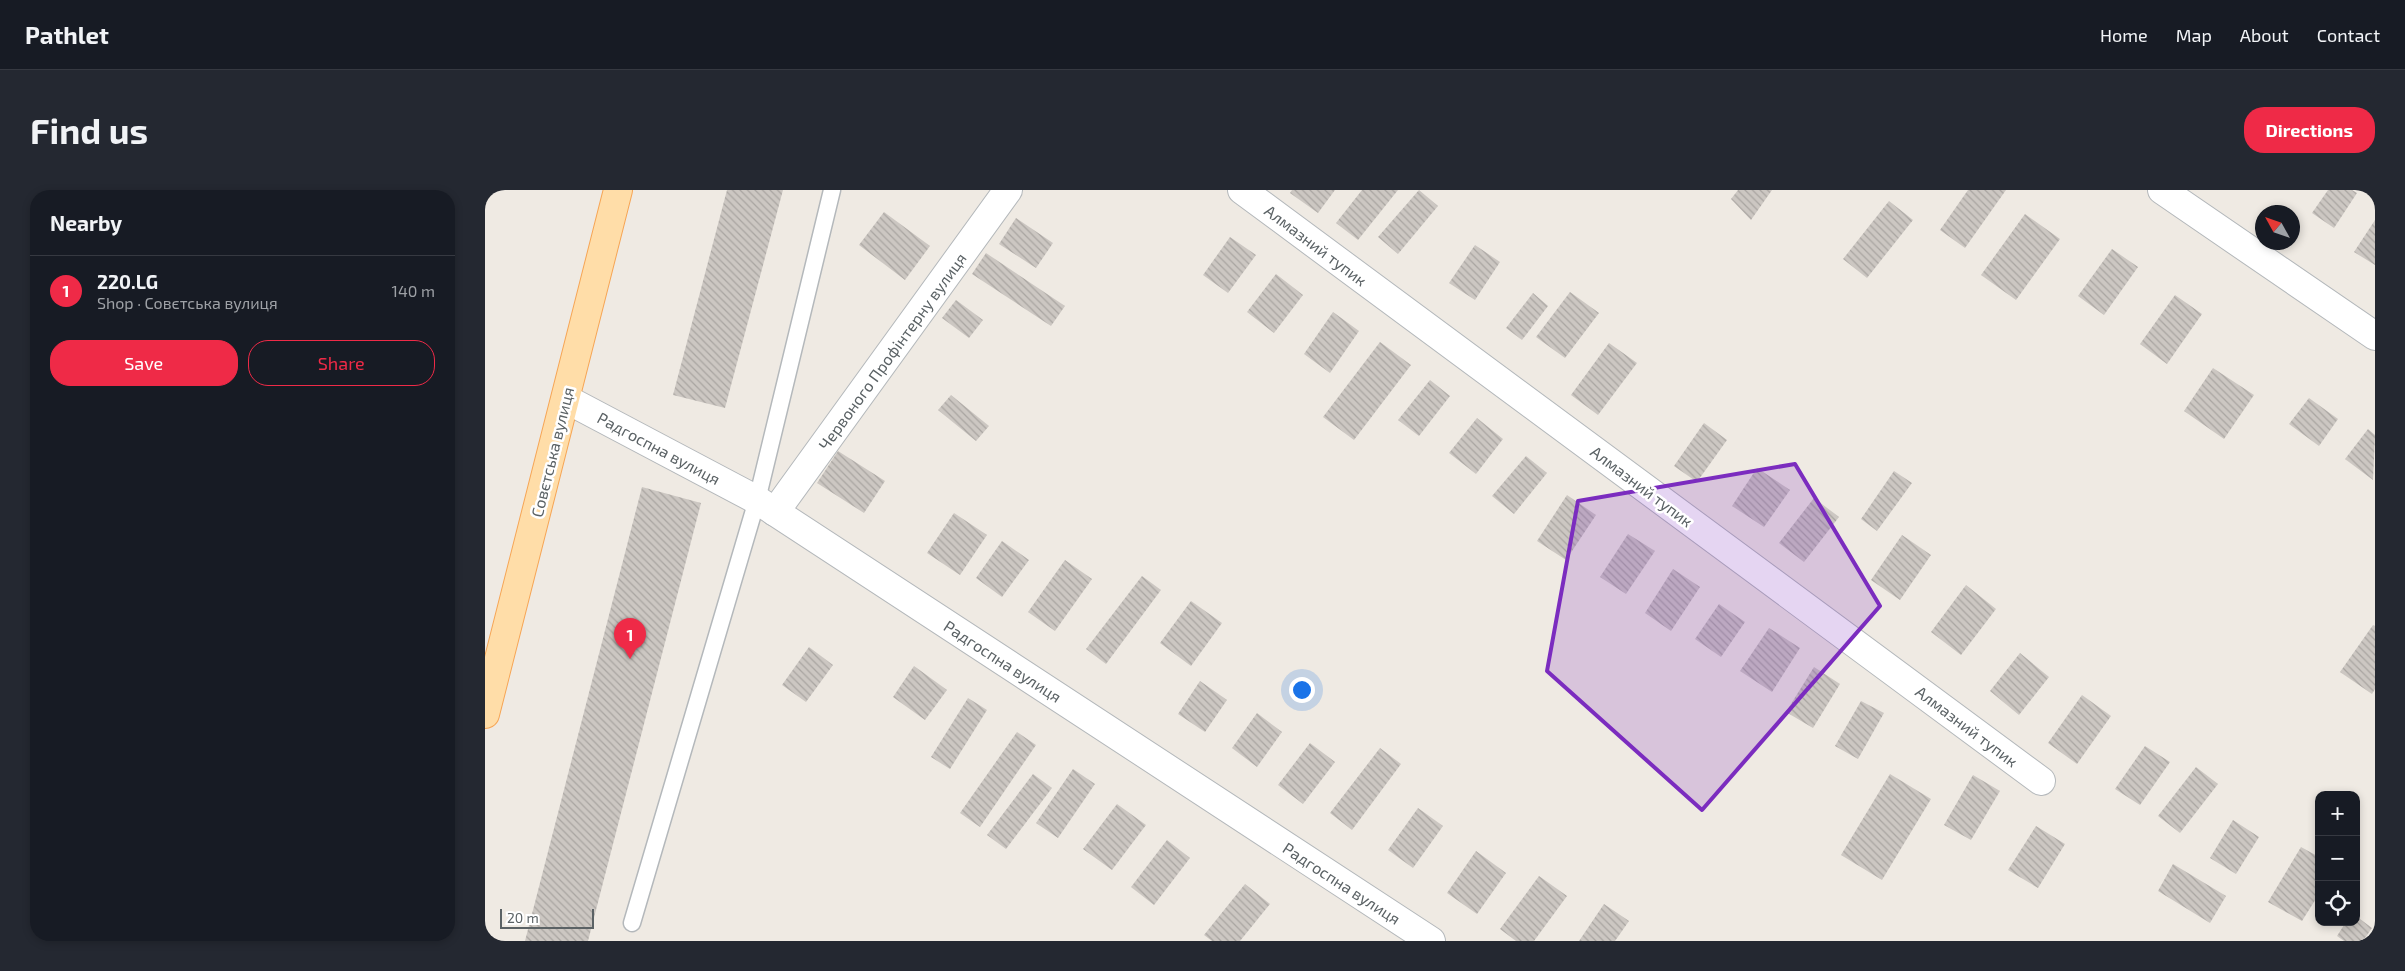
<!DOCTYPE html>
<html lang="en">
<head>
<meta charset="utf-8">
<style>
  :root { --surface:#171b24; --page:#242831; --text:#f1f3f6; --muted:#9ea1a6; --line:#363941; --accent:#ef2a47 }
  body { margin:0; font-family:"Exo 2",sans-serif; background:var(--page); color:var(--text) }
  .controls { position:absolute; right:15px; bottom:15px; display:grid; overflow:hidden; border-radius:10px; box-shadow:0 2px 8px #0003 }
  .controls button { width:45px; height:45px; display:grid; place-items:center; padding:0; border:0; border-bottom:1px solid var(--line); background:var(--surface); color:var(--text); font:25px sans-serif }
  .compass { position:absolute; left:1770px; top:15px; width:45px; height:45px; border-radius:50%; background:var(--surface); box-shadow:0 2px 8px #0003; rotate:310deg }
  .scale { position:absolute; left:15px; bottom:12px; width:94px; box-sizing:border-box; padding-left:5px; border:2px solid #5b6265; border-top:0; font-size:14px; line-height:18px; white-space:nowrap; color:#5b6265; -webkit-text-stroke:4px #fff; paint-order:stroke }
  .you { position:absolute; left:816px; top:499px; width:18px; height:18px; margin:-12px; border:4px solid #fff; border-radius:50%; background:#1a73e8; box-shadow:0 0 0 8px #1a73e833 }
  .badge { display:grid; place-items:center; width:32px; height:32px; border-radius:50%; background:var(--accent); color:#fff; font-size:16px; font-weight:700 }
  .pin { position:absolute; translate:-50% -41px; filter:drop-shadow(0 1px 2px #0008) }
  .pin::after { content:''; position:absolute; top:26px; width:18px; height:15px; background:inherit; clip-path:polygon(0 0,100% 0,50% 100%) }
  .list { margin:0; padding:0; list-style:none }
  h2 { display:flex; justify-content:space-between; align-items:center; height:65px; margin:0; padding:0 20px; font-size:21px }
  h2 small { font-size:16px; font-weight:400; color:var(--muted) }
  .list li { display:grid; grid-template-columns:32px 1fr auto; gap:15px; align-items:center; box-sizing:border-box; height:70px; padding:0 20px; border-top:1px solid var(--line) }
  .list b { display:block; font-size:19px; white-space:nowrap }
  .list p { margin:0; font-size:16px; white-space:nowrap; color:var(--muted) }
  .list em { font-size:16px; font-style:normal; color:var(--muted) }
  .actions { display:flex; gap:10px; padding:15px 20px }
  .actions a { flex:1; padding:11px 0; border:1px solid var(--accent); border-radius:20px; text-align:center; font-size:18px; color:var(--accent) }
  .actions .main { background:var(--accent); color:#fff }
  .icon { flex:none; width:28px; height:28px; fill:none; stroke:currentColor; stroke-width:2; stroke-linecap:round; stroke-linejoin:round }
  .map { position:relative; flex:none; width:1890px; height:751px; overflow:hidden; border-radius:20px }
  header { display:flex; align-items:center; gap:30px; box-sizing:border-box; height:70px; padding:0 25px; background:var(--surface); border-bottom:1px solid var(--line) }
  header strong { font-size:24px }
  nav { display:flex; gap:28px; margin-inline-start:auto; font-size:18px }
  .intro { display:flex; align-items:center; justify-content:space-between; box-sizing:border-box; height:120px; padding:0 30px }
  h1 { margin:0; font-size:35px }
  .button { padding:12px 22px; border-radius:20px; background:var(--accent); color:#fff; font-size:18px; font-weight:700 }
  main { display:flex; gap:30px; padding:0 30px }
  aside { flex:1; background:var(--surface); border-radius:20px; box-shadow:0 2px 8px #0003 }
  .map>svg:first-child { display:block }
  .building { fill:url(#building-back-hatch) }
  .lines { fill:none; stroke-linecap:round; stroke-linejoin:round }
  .lane-casing { stroke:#b4b8bb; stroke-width:19 }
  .street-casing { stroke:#b4b8bb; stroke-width:30 }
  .primary-casing { stroke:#f6a555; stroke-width:30 }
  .lane { stroke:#fff; stroke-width:16 }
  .street { stroke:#fff; stroke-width:28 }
  .primary { stroke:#ffdda8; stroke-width:28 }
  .marked { fill:#7b2cbf; fill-opacity:0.2; stroke:#7b2cbf; stroke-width:4; stroke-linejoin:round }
  .labels { text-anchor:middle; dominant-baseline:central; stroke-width:5; stroke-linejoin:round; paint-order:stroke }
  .street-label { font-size:16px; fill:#5b6265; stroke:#fff }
</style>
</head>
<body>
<header>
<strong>Pathlet</strong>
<nav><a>Home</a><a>Map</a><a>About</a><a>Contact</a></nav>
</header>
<div class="intro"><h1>Find us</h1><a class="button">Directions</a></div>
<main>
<aside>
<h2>Nearby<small></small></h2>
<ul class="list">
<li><span class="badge">1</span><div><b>220.LG</b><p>Shop · Совєтська вулиця</p></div><em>140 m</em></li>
</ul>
<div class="actions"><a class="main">Save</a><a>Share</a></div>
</aside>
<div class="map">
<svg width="1890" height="751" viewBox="0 0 1890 751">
  <defs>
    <pattern id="building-back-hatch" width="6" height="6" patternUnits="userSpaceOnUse" patternTransform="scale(1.25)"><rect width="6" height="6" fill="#ccc7c2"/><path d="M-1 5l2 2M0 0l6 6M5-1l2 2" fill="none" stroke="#a9a5a1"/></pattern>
  </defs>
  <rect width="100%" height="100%" fill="#efeae3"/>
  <!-- building -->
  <g class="building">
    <polygon points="242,0 298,0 240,218 188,205"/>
    <polygon points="807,0 850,0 833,23 805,3"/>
    <polygon points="877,0 913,0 873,50 851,33"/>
    <polygon points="934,0 953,16 913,64 893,47"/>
    <polygon points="1253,0 1287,0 1266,30 1246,9"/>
    <polygon points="1483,0 1521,0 1480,58 1455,40"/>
    <polygon points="1843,0 1867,0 1872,3 1849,38 1827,23"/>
    <polygon points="1404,11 1428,30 1382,88 1358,69"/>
    <polygon points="399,22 445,56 420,90 374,55"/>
    <polygon points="1540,24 1575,49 1531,110 1496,85"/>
    <polygon points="531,28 568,53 551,78 514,54"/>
    <polygon points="1890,30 1890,75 1869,62"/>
    <polygon points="745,47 771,65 743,103 718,85"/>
    <polygon points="990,55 1015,72 990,110 964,93"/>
    <polygon points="1627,59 1653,77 1619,125 1593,106"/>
    <polygon points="501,63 580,116 566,136 487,84"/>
    <polygon points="791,84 818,105 789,143 762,122"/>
    <polygon points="1085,102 1114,123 1080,168 1051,147"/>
    <polygon points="1048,103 1063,116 1037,150 1021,138"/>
    <polygon points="1690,105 1717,124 1682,174 1655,154"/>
    <polygon points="471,110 498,130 484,148 457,128"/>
    <polygon points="848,122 874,141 845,183 819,164"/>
    <polygon points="895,152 926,175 869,250 838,227"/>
    <polygon points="1124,153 1152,173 1113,225 1086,205"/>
    <polygon points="1728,178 1769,205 1739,249 1699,221"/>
    <polygon points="945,190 965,206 934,246 913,230"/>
    <polygon points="466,205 504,236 491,251 453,220"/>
    <polygon points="1824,208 1853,229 1834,256 1804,234"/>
    <polygon points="992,228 1018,249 991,284 964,263"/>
    <polygon points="1219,233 1242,250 1212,292 1189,276"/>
    <polygon points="1883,239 1890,245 1888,290 1860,269"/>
    <polygon points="353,261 400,291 379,323 332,293"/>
    <polygon points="1041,266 1062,283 1029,324 1007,306"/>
    <polygon points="1272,278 1305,300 1279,337 1247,316"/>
    <polygon points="1409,281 1427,293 1392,341 1376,329"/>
    <polygon points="157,297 216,313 103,751 40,751"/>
    <polygon points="1082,305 1111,325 1081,370 1052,351"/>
    <polygon points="1329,308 1354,327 1319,372 1294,353"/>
    <polygon points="469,323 502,345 475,385 442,363"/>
    <polygon points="1143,344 1170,361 1141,404 1115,387"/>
    <polygon points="1417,345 1446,365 1415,410 1386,390"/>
    <polygon points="517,351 544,370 517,407 491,388"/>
    <polygon points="580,370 607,389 570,441 543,422"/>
    <polygon points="1188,379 1215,397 1186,441 1160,423"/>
    <polygon points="657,386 676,400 621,474 601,459"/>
    <polygon points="1481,395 1511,419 1476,465 1446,442"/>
    <polygon points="706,411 737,433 706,476 675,453"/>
    <polygon points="1234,414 1260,432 1236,467 1210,449"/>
    <polygon points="1888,435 1890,436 1890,499 1887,504 1855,482"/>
    <polygon points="1284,438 1315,458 1287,502 1255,481"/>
    <polygon points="324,457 348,475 321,512 297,495"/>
    <polygon points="1535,463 1564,487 1534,525 1505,501"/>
    <polygon points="429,476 462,500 440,530 408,507"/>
    <polygon points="1329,477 1355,494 1328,538 1301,522"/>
    <polygon points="715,491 742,510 720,542 693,524"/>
    <polygon points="1597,505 1626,526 1592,574 1563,553"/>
    <polygon points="483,508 502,520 465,579 446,567"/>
    <polygon points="1376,511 1399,523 1373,569 1350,556"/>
    <polygon points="772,523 797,542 772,577 747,558"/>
    <polygon points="532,542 551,555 495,637 475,623"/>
    <polygon points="825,553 850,572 818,614 793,595"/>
    <polygon points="1660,556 1685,572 1655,615 1630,599"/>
    <polygon points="895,558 916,574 867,640 845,623"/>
    <polygon points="1711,577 1733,594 1695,643 1673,626"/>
    <polygon points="588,579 610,594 573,648 551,633"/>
    <polygon points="548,584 567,598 521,659 502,645"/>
    <polygon points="1405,584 1446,609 1397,690 1356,665"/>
    <polygon points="1488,585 1515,601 1486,650 1459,635"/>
    <polygon points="632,614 661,635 627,680 598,659"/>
    <polygon points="933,618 958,636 928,678 903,660"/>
    <polygon points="1748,630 1774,647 1751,684 1725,668"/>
    <polygon points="1551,636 1580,654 1553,698 1523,680"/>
    <polygon points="682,650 705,668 669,715 646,697"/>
    <polygon points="1816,657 1834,667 1834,704 1817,731 1783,712"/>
    <polygon points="991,661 1021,683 992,724 962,703"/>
    <polygon points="1688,674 1741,706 1725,733 1673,701"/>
    <polygon points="1054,686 1082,706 1049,751 1031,751 1015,739"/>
    <polygon points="760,694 785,714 755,751 727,751 719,745"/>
    <polygon points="1119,714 1144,731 1130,751 1094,751"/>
    <polygon points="1871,726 1887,738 1878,751 1859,751 1852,746 1861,732 1871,732"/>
  </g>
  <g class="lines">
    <!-- lane casing -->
    <g class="lane-casing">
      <polyline id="lane" points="147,733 272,310 347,0"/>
    </g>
    <!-- street casing -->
    <g class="street-casing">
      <g id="street">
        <polyline points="757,0 1556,591"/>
        <polyline points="1677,0 1890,146"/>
        <polyline points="81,209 272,310 946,751"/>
        <polyline points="290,322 523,0"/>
      </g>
    </g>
    <!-- primary casing -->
    <g class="primary-casing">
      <polyline id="primary" points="0,524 133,0"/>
    </g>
    <!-- lane -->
    <use href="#lane" class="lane"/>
    <!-- street -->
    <use href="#street" class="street"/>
    <!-- primary -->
    <use href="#primary" class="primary"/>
  </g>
  <!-- marked area -->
  <path class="marked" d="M1310,274L1395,416L1217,620L1062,481L1093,311Z"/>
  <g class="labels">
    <!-- street labels -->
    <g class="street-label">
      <text transform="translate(831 55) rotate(37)">Алмазний тупик</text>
      <text transform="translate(407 161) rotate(-54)">Червоного Профінтерну вулиця</text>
      <text transform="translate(174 258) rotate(28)">Радгоспна вулиця</text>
      <text transform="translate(67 262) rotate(-76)">Совєтська вулиця</text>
      <text transform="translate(1157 296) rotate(37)">Алмазний тупик</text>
      <text transform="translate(518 471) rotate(33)">Радгоспна вулиця</text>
      <text transform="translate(1482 536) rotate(37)">Алмазний тупик</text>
      <text transform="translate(857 693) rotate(33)">Радгоспна вулиця</text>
    </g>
  </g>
</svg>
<div class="controls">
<button>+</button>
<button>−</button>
<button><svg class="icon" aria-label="locate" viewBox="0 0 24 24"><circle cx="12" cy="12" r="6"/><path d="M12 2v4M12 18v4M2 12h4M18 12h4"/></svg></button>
</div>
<svg class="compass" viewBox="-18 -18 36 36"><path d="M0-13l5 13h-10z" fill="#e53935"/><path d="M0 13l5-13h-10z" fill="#9ea1a6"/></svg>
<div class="scale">20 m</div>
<div class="you"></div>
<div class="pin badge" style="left:145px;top:469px">1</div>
</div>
</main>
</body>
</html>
